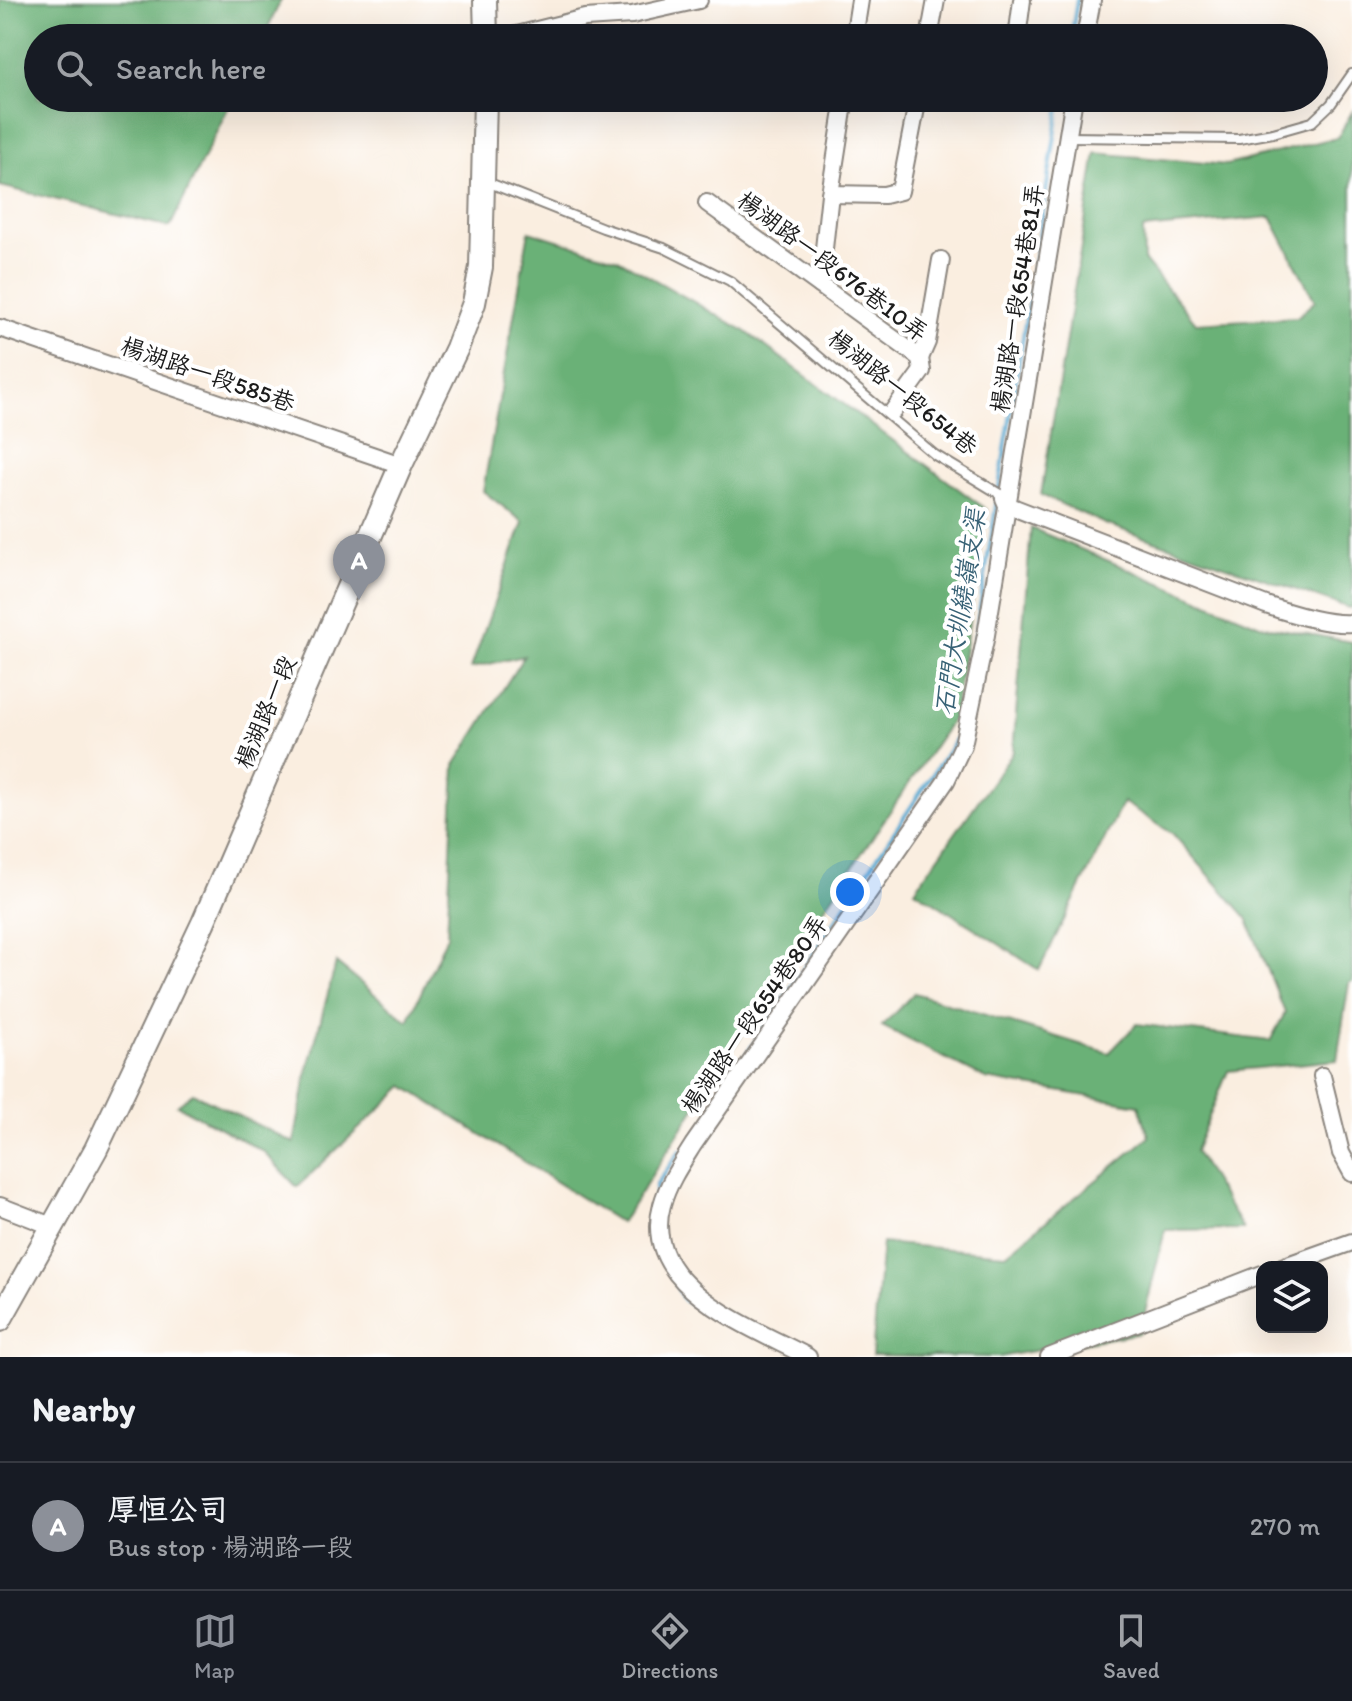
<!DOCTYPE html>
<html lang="en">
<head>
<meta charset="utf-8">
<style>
  :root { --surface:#171b24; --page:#20242c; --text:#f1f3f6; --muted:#9ea1a6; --line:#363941; --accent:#8c9099 }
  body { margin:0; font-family:Itim,"LXGW WenKai TC",sans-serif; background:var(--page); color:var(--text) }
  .controls { position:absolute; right:24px; bottom:24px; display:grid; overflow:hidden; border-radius:16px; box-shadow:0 8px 32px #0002 }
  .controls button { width:72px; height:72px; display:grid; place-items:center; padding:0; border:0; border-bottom:2px solid var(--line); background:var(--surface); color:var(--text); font:40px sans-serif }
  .you { position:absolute; left:850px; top:892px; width:28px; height:28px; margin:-20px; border:6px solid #fff; border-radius:50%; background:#1a73e8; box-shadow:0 0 0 12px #1a73e833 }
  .badge { display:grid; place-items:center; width:52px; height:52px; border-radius:50%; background:var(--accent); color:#fff; font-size:26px; font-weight:700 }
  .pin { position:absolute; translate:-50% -66px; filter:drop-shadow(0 2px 4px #0008) }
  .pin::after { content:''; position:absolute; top:42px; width:28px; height:24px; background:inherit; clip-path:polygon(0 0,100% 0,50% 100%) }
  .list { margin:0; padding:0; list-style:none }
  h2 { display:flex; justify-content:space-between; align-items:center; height:104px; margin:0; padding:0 32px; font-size:34px }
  h2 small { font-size:26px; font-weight:400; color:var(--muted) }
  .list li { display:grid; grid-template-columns:52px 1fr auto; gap:24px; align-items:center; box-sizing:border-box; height:128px; padding:0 32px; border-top:2px solid var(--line) }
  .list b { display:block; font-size:30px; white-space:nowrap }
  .list p { margin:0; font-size:26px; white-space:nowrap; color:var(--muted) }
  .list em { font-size:26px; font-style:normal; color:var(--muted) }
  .icon { flex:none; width:44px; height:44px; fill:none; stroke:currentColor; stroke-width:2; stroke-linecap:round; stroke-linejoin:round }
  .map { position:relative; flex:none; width:1352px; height:1357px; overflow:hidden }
  .search { position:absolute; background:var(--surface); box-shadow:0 8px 32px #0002; left:24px; right:24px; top:24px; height:88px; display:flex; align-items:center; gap:20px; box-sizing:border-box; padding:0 28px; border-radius:44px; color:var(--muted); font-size:30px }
  .sheet { height:232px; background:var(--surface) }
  nav { display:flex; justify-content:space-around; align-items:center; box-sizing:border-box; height:112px; border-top:2px solid var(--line); background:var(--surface); font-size:22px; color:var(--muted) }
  nav a { display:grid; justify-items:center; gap:4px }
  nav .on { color:var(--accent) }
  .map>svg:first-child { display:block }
  .forest { fill:#6bb177; stroke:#44664a; stroke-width:2; fill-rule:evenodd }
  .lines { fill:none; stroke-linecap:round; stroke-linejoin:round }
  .stream { stroke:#55a8d0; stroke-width:4 }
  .lane-casing { stroke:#8b857e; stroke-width:12 }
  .street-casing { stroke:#8b857e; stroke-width:20 }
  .secondary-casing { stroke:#8b857e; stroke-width:26 }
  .lane { stroke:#fff; stroke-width:8 }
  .street { stroke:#fff; stroke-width:16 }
  .secondary { stroke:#fff; stroke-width:22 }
  .labels { text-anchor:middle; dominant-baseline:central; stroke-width:8; stroke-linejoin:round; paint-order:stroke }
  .street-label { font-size:24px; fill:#1c1c1c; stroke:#fff }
  .water-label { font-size:26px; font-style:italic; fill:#386276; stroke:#fff }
</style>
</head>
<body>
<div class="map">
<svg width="1352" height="1357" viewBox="0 0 1352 1357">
  <rect width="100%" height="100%" fill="#fff"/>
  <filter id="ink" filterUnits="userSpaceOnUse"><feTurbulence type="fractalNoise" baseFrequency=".0125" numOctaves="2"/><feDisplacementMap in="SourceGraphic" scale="16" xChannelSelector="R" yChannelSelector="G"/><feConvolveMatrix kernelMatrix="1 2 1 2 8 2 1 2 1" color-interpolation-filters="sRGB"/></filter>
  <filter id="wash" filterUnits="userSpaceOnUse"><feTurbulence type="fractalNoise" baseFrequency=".006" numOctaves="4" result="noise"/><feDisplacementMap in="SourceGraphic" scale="32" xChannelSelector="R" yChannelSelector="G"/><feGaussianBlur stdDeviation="1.8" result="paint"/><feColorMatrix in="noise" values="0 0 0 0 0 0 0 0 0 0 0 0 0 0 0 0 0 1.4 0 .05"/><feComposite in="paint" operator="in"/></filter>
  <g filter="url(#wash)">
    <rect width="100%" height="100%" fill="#faeee0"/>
    <!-- forest -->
    <g class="forest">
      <polygon points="0,0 281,0 263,38 38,38 38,98 233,98 170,227 0,186"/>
      <path d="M1352,112V607L1349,608L1105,524L1041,495L1096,153L1227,165L1338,137ZM1271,217L1315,301L1297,317L1196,323L1144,260L1143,229Z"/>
      <polygon points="529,231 618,259 745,331 987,510 954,717 803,940 621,1223 404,1086 297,1187 263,1151 177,1105 193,1093 294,1143 307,1072 336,963 408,1021 447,936 455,765 524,656 471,668 523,522 483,491"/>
      <polygon points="1031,528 1260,625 1352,642 1352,981 1349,983 1337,1060 1228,1071 1195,1151 1243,1229 1165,1230 1140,1333 998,1357 872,1355 882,1243 1006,1254 1149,1137 1139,1105 986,1079 882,1026 914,993 1109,1053 1137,1024 1270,1041 1285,1013 1247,918 1173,834 1123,802 1039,970 915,890 1013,752"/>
    </g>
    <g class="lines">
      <!-- stream -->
      <g class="stream">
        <polyline points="1071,38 1077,0"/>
        <polyline points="967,688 1061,98"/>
        <polyline points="744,1058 958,736"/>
        <polyline points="655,1203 656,1186 680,1151"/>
        <polyline points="675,1282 684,1300 719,1319"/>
      </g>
    </g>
  </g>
  <g filter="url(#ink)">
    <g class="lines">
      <!-- lane casing -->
      <g class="lane-casing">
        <g id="lane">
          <polyline points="1067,137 1239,139 1273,133 1312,122 1331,104 1352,74"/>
          <polyline points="487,182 603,228 664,248 730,281 935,455 1003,496"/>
        </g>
      </g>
      <!-- street casing -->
      <g class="street-casing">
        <g id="street">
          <polyline points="505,38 585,18 632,15 699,0"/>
          <polyline points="854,38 860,0"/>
          <polyline points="929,38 936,0"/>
          <polyline points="1017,38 1022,0"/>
          <polyline points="1085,38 1092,0"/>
          <polyline points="830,194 884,195 900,191 918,98"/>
          <polyline points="707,203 920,358 922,371 893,411"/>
          <polyline points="820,285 830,194 845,98"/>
          <polyline points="0,328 401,465"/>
          <polyline points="920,358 927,342 941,260"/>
          <path d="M1004,498L1007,505L1266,605C1289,613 1329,625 1352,623"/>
          <polyline points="1322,1076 1341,1153 1352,1173"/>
          <polyline points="0,1206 54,1227"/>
          <polyline points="1282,1267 1352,1242"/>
          <path d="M808,1357C752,1327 639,1287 662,1205C668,1183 681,1164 693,1145L946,781L963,745L986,635L1074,98"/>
          <polyline points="1049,1357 1262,1274"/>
        </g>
      </g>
      <!-- secondary casing -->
      <g class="secondary-casing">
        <g id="secondary">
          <polyline points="485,0 486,38"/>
          <polyline points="0,1320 96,1149 203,923 401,465 457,348 474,303 481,267 485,98"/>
        </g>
      </g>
      <!-- lane -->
      <use href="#lane" class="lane"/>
      <!-- street -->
      <use href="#street" class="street"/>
      <!-- secondary -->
      <use href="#secondary" class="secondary"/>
    </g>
  </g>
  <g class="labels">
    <!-- street labels -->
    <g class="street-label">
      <text transform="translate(833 266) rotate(37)">楊湖路一段676巷10弄</text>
      <text transform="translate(1017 298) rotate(-81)">楊湖路一段654巷81弄</text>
      <text transform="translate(208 374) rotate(19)">楊湖路一段585巷</text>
      <text transform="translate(903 392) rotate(39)">楊湖路一段654巷</text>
      <text transform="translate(265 712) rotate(-67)">楊湖路一段</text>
      <text transform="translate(754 1014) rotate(-55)">楊湖路一段654巷80弄</text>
    </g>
    <!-- water labels -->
    <g class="water-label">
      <text transform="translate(960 612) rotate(-81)">石門大圳繞嶺支渠</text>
    </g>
  </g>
</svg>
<div class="controls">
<button><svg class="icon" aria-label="layers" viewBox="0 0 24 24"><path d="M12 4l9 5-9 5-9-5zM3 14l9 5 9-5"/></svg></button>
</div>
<div class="you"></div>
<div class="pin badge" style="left:359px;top:600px">A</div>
<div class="search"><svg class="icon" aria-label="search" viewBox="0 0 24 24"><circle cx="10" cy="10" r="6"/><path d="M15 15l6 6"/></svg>Search here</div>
</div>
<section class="sheet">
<h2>Nearby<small></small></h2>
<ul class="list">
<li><span class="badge">A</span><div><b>厚恒公司</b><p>Bus stop · 楊湖路一段</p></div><em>270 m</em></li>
</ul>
</section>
<nav>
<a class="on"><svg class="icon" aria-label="map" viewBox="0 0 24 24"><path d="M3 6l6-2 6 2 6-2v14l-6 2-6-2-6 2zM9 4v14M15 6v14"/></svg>Map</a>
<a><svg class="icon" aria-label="directions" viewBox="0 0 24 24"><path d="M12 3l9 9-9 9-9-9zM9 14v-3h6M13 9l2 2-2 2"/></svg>Directions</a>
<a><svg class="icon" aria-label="saved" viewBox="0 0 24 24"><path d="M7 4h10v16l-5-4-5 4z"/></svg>Saved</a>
</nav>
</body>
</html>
